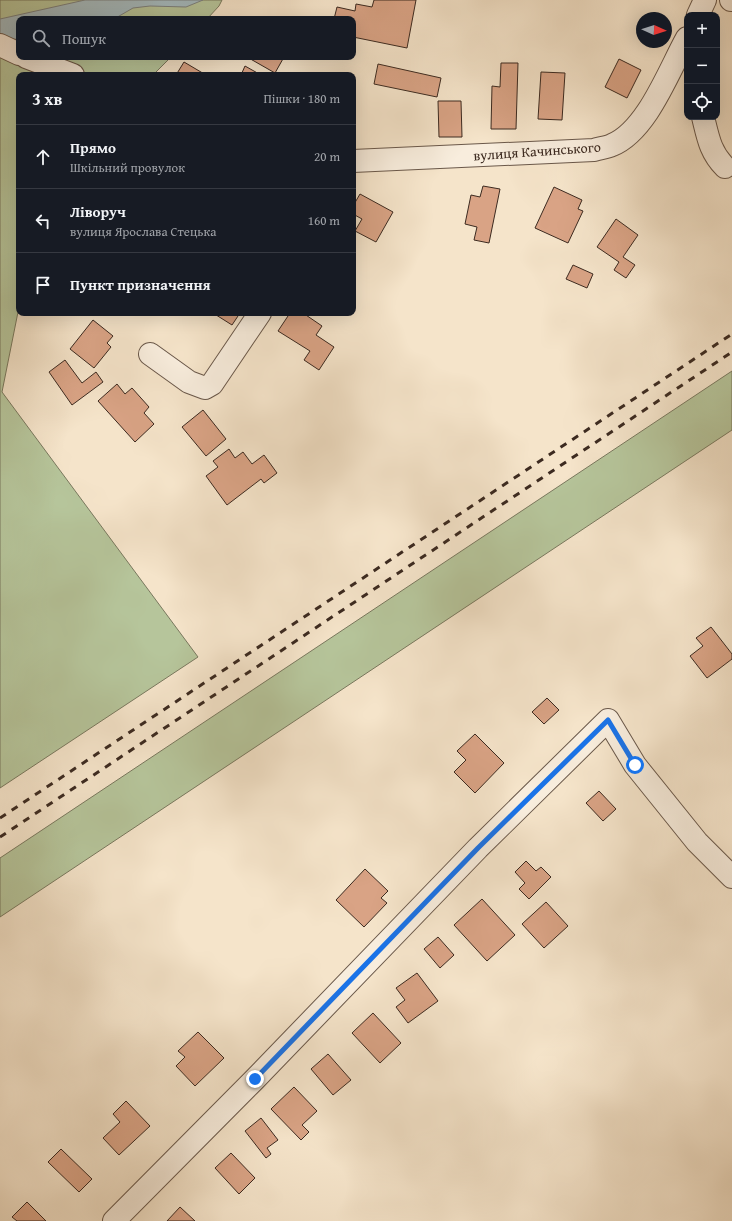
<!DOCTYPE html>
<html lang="uk">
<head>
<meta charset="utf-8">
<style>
  :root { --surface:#171b24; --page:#242831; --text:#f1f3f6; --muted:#9ea1a6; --line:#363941 }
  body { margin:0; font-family:"Gentium Book Plus",serif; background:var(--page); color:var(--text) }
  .controls { position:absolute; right:12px; top:12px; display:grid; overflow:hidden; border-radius:8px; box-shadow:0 4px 16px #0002 }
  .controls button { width:36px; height:36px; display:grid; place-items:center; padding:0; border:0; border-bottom:1px solid var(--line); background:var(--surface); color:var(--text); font:20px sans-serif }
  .compass { position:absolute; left:636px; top:12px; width:36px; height:36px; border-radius:50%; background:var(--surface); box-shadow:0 4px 16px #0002; rotate:93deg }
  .stop { position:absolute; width:12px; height:12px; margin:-9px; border:3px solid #1a73e8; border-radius:50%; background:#fff }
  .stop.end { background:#1a73e8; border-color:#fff; box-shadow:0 1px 4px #0008 }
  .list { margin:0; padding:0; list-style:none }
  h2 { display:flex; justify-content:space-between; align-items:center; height:52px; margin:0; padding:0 16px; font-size:17px }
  h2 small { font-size:13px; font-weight:400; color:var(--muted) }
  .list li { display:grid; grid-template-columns:26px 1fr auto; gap:12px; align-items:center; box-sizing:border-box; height:64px; padding:0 16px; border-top:1px solid var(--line) }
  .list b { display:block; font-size:15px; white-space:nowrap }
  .list p { margin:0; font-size:13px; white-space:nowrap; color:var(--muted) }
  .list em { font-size:13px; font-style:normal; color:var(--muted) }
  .icon { flex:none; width:22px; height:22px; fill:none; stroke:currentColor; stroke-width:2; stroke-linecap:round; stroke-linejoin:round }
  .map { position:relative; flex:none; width:732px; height:1221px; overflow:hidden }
  .search { position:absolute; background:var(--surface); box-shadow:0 4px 16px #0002; left:16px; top:16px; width:340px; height:44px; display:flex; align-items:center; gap:10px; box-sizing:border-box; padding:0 14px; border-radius:8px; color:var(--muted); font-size:15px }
  .panel { position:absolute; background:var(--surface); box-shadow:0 4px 16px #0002; left:16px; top:72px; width:340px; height:244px; border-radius:8px }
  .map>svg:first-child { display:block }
  .green { fill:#b6c59b; stroke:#79785e }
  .water { fill:#a3bbc2; stroke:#7a8181 }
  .building { fill:#d9a385; stroke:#3c2a20 }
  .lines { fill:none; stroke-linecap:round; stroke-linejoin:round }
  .minor-casing { stroke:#6a584a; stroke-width:24 }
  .minor { stroke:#f8eddd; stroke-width:22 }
  .rail { stroke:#3c2a20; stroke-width:3; stroke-dasharray:7 7; stroke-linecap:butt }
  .route { stroke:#1a73e8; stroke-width:5 }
  .labels { text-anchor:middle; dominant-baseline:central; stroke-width:3.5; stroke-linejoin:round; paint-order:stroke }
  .street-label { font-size:14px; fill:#3c2a20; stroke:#f8eddd }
</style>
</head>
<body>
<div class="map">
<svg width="732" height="1221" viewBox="0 0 732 1221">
  <rect width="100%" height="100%" fill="#f5e4ca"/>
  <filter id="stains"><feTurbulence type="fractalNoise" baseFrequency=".005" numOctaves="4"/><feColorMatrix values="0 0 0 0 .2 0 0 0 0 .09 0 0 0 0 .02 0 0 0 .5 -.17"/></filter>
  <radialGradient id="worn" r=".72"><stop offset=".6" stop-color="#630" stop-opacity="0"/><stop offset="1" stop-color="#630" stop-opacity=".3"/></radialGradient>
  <!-- green -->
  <g class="green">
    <polygon points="0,0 222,0 219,6 207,19 19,19 19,57 171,57 153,75 19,75 19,307 2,392 198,657 0,788"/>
    <polygon points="732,371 732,430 0,917 0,858"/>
  </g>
  <!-- water -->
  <polygon class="water" points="85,0 203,0 186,7 150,6 133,8 114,19 19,19 19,39 0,40 0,19"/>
  <!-- building -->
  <g class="building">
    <polygon points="374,0 416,0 407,48 353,37 353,19 334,19 337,7 355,11 356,4 372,7"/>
    <polygon points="247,57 284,57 275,73"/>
    <polygon points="619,59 641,70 627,98 605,87"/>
    <polygon points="184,62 206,75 176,75"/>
    <polygon points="501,63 518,63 516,129 491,129 492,86 500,87"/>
    <polygon points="378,64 441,78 437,97 374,84"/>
    <polygon points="245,66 261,75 241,75"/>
    <polygon points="541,72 565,73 562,120 538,119"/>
    <polygon points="438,101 461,101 462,137 439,137"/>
    <polygon points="483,186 500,189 489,243 474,240 477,227 465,224 471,195 480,197"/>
    <polygon points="554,187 582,200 578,209 583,211 568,243 535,228"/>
    <polygon points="360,194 393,212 376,242 355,231 362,219 353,214 353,206"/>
    <polygon points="616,219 638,235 623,257 635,265 626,278 614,270 619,262 597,247"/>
    <polygon points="573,265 593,274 587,288 566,279"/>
    <polygon points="213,313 240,313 232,325"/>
    <polygon points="290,313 295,314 303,313 322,326 316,335 334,347 319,370 304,360 310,351 278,331"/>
    <polygon points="93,320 113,336 107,343 111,347 94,368 70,349"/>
    <polygon points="65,360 82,383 96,372 103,382 72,405 49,372"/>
    <polygon points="117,384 125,394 132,388 149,407 144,413 154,424 135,442 98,401"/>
    <polygon points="203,410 226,439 206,456 182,427"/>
    <polygon points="229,449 235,458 243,452 252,464 264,455 277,473 264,483 261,479 227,505 206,476 218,467 213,461"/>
    <polygon points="711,627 732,654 732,659 707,678 690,656 703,646 696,638"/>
    <polygon points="547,698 559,710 544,724 532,712"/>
    <polygon points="475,734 504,763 475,793 454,772 466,760 457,751"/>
    <polygon points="599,791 616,809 603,821 586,803"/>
    <polygon points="526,861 536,871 541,867 551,877 529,899 519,889 525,883 515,872"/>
    <polygon points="365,869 388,891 381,898 387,903 364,927 336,900"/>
    <polygon points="482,899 515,935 487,961 454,925"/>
    <polygon points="546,902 568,926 544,948 522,924"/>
    <polygon points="438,937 454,955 440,968 424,949"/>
    <polygon points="417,973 438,1001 408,1023 396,1007 405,1000 396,988"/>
    <polygon points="373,1013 401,1043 380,1063 352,1033"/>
    <polygon points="198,1032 224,1058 195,1086 176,1066 185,1057 178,1051"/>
    <polygon points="328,1054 351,1080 333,1095 311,1069"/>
    <polygon points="294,1087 317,1111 302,1125 309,1132 301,1140 271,1109"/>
    <polygon points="126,1101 150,1126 119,1155 103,1138 120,1122 113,1114"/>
    <polygon points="261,1118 278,1140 267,1148 271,1154 266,1158 245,1131"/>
    <polygon points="61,1149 92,1179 79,1192 48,1162"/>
    <polygon points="231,1153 255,1178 239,1194 215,1168"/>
    <polygon points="27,1202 46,1221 17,1221 12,1217"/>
    <polygon points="180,1207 195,1221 167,1221"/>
  </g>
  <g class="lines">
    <!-- minor casing -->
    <g class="minor-casing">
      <g id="minor">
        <polyline points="731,0 732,0"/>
        <polyline points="698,15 705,0"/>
        <polyline points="0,45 19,54"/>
        <polyline points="26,57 73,75"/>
        <path d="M703,117C708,137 710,152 725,167"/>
        <path d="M353,161L594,150C599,148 606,148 612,145C647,131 669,70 687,38"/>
        <polyline points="150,354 189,382 205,388 212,384 260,313"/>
        <polyline points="114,1221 255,1079 478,848 608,720 635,765 697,842 732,877"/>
      </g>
    </g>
    <!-- minor -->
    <use href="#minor" class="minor"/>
    <!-- rail -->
    <g class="rail">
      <polyline points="0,818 732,334"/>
      <polyline points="0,837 732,352"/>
    </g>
  </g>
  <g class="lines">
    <!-- route -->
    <polyline class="route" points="255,1079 478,848 608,720 635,765"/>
  </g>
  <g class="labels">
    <!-- street labels -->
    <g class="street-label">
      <text transform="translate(537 151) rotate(-4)">вулиця Качинського</text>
    </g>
  </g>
  <rect width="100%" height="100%" filter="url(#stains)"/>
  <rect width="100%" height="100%" fill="url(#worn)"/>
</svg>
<div class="controls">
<button>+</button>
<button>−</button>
<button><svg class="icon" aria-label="locate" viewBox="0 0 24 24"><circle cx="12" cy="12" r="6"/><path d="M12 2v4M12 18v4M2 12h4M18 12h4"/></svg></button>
</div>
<svg class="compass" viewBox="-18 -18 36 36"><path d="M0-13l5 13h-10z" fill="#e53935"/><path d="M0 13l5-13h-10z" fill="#9ea1a6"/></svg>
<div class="stop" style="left:635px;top:765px"></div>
<div class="stop end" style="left:255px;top:1079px"></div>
<div class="search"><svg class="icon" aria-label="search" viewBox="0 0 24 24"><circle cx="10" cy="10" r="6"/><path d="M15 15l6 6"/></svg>Пошук</div>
<section class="panel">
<h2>3 хв<small>Пішки · 180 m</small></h2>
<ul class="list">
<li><svg class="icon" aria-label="ahead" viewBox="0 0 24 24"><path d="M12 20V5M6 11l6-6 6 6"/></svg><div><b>Прямо</b><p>Шкільний провулок</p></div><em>20 m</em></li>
<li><svg class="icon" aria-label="left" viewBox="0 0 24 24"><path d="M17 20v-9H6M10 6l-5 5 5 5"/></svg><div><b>Ліворуч</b><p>вулиця Ярослава Стецька</p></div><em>160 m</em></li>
<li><svg class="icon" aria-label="arrive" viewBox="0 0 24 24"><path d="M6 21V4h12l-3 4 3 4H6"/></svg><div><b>Пункт призначення</b></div></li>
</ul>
</section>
</div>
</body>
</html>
